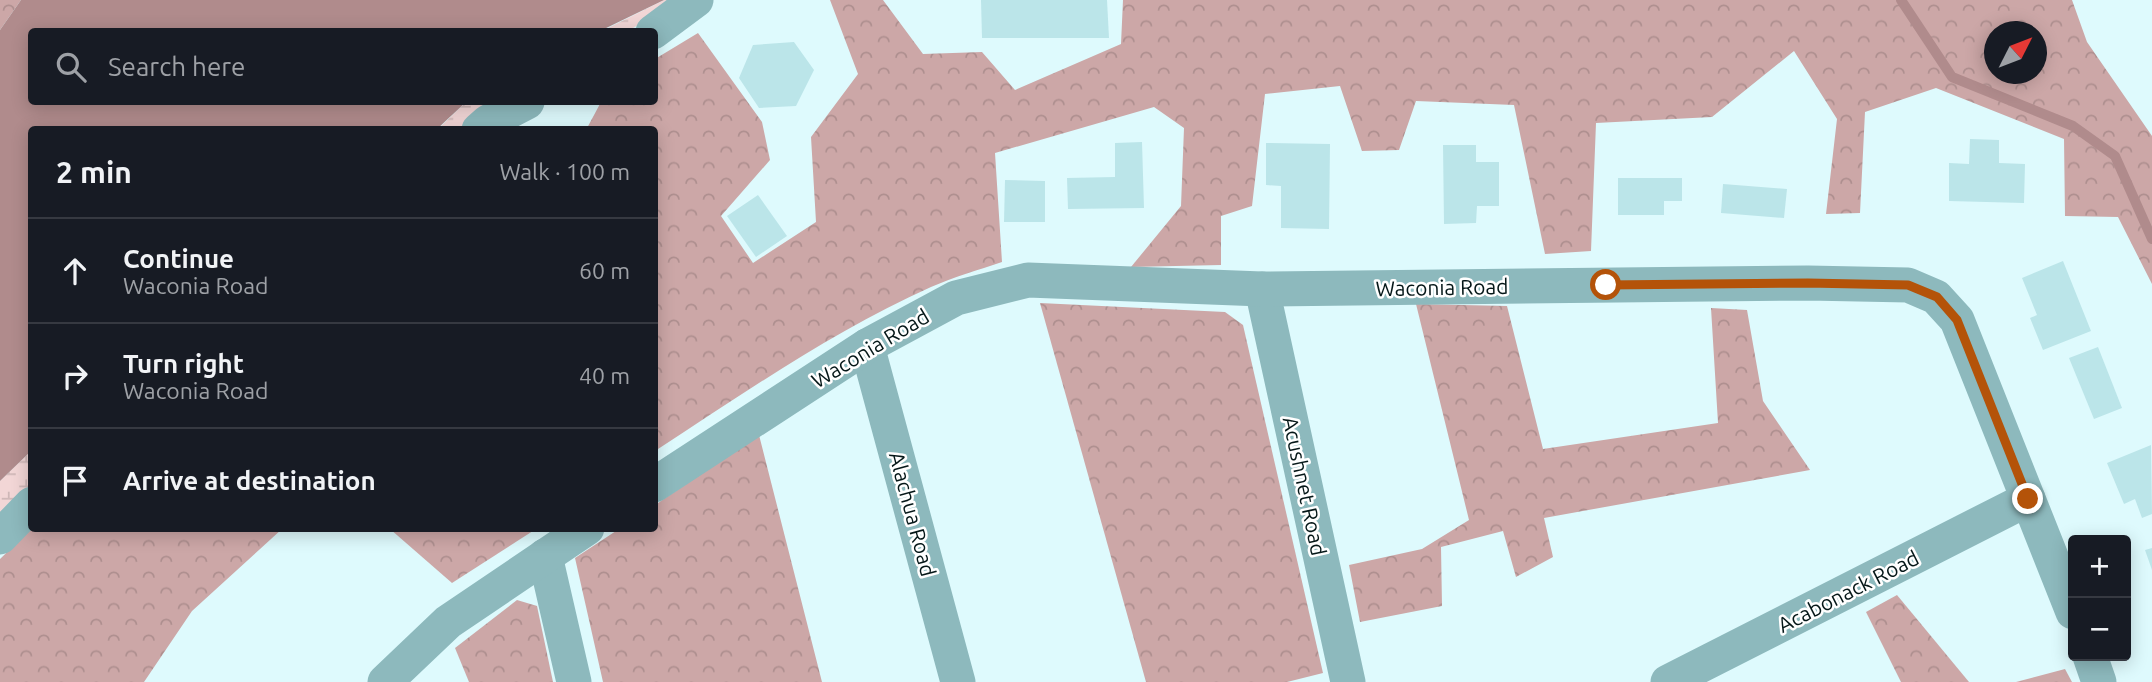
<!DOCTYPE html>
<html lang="en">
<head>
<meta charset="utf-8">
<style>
  :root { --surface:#171b24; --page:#242831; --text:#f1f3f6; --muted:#9ea1a6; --line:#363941 }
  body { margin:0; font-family:Ubuntu,sans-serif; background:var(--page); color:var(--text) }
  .controls { position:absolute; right:21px; bottom:21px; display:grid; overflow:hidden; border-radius:7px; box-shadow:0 4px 18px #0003 }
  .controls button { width:63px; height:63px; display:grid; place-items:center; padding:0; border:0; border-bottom:2px solid var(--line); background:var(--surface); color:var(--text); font:35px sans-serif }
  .compass { position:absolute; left:1984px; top:21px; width:63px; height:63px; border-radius:50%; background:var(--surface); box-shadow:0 4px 18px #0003; rotate:48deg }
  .stop { position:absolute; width:21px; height:21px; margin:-16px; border:5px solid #b45309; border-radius:50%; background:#fff }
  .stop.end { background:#b45309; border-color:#fff; box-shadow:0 2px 7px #0008 }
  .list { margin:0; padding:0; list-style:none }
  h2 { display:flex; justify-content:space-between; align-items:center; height:91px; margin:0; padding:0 28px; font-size:30px }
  h2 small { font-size:23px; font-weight:400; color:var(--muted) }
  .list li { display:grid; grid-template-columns:46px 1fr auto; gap:21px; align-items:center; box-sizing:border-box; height:105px; padding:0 28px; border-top:2px solid var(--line) }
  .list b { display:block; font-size:26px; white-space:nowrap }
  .list p { margin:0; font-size:23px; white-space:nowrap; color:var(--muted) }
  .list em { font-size:23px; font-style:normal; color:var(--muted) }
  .icon { flex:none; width:38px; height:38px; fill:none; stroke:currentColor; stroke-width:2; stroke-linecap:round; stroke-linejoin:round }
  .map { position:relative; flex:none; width:2152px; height:682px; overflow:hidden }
  .search { position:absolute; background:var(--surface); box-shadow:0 4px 18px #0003; left:28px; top:28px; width:630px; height:77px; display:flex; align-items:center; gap:18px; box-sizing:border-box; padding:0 24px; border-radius:7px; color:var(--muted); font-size:26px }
  .panel { position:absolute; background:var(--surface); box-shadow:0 4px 18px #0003; left:28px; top:126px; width:630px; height:406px; border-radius:7px }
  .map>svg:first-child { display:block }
  .forest { fill:url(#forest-crowns); fill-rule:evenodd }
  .wetland { fill:url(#wetland-marsh) }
  .water { fill:#b08b8c }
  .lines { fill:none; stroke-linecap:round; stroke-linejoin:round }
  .stream { stroke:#b08b8c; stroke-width:10 }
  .building { fill:#bbe5e9 }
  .street { stroke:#8db9bd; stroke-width:35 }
  .route { stroke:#b45309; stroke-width:9 }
  .labels { text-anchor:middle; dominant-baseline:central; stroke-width:5; stroke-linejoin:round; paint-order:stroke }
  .street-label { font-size:21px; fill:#051718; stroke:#fff }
</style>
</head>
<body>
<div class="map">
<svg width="2152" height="682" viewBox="0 0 2152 682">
  <defs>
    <pattern id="forest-crowns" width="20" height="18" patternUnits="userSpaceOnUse" patternTransform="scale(1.75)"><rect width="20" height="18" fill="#cca7a7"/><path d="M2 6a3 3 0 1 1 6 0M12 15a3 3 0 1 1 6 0" fill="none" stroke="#ae8f8f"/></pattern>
    <pattern id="wetland-marsh" width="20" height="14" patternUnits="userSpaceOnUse" patternTransform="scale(1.75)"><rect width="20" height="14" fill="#f2d6d6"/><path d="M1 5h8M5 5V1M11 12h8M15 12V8" fill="none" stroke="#ceb7b7"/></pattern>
  </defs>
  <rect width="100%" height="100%" fill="#defafd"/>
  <!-- forest -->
  <g class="forest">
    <polygon points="0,0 21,0 0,30"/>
    <path d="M830,0H883L923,54L982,52L1015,90L1121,44L1123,0H2072L2087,42L2152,136V284L2118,217L2065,216L2064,139L1936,88L1865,112L1860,213L1826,214L1837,119L1794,51L1712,117L1596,123L1591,251L1545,254L1514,105L1416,101L1399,150L1362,151L1340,86L1265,94L1252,206L1221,216V265L1131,267L1181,206L1184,128L1154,107L995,153L1002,262C978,270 954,277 931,287C833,331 744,393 655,451L654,231L658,228L654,220V130H586L601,102H654L655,59L698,33L762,122L770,160L721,216L753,263L816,222L811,137L858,74ZM1994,32H2036V74H1994Z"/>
    <polygon points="1040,303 1225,312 1243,325 1323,673 1287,682 1146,682"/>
    <polygon points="1416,304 1507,306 1543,449 1718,423 1711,308 1747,310 1763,401 1810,470 1544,518 1553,557 1516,577 1503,531 1441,547 1442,606 1360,622 1349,565 1422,549 1469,520"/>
    <polygon points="759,435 822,682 603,682 575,558 619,529 654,528 655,505"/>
    <polygon points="32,528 282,529 192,611 144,682 0,682 0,559"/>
    <polygon points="390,529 536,529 452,583"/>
    <polygon points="1897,595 1969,682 1901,682 1866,612"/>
    <polygon points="517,600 537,606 553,682 469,682 455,648"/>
    <polygon points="2065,669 2072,682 2016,682"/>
  </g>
  <!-- wetland -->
  <g class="wetland">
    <polygon points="664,0 671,0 658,13 628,31 600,32"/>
    <polygon points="466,102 502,102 463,129 437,130"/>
    <polygon points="31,451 31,487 0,520 0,481"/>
  </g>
  <!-- water -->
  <polygon class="water" points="21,0 664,0 600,31 32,32 32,102 466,102 437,129 32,130 31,451 0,481 0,30"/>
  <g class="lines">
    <!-- stream -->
    <polyline class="stream" points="1901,0 1952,77 2073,126 2115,156 2152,239"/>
  </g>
  <!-- building -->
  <g class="building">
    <polygon points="981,0 1107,0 1109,38 982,38"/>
    <polygon points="794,42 814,70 796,106 759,108 739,78 753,45"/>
    <polygon points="1970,139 1999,140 1999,163 2025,164 2024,203 1949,201 1949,163 1969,164"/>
    <polygon points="1142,142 1144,208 1068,209 1067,178 1115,177 1115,143"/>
    <polygon points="1266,143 1330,144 1329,229 1281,228 1281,186 1266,185"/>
    <polygon points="1443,145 1476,145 1476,162 1499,162 1499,206 1477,206 1476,223 1444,224"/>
    <polygon points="1618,178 1682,178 1682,201 1664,201 1664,215 1618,215"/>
    <polygon points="1005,180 1045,181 1045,222 1004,222"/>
    <polygon points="1723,184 1787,189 1784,218 1721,213"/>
    <polygon points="758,195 787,236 756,257 727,216"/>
    <polygon points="2063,261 2091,331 2043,350 2030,318 2037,315 2022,278"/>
    <polygon points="2098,347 2122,408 2094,419 2069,358"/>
    <polygon points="2151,445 2152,514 2142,518 2135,499 2124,504 2107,463"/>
    <polygon points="2152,548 2152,570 2145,550"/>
  </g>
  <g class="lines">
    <!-- street -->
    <g class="street">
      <polyline points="653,32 696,0"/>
      <polyline points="479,130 488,122 527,102"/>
      <polyline points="1262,289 1348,682"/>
      <polyline points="867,346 958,682"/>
      <polyline points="654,485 867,346 956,298 1028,280 1262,289 1808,283 1908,285 1936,297 1957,320 2073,612"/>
      <polyline points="0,537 32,504"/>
      <polyline points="545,556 574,682"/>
      <polyline points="2090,656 2099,682"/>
      <polyline points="385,682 448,622 587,528"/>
      <polyline points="1668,682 2028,499"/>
    </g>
  </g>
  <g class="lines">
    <!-- route -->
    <polyline class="route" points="1606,285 1808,283 1908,285 1937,297 1957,320 2028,499"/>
  </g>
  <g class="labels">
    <!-- street labels -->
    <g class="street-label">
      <text transform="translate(1442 287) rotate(-1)">Waconia Road</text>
      <text transform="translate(870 348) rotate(-31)">Waconia Road</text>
      <text transform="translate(1305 486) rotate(78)">Acushnet Road</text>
      <text transform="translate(913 514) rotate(75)">Alachua Road</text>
      <text transform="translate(1848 591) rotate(-27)">Acabonack Road</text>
    </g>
  </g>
</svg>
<div class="controls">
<button>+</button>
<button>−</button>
</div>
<svg class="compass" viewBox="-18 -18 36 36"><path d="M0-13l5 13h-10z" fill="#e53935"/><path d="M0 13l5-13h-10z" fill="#9ea1a6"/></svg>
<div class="stop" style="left:1606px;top:285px"></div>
<div class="stop end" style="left:2028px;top:499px"></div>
<div class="search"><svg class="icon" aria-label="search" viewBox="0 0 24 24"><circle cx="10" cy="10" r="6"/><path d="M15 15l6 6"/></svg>Search here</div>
<section class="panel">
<h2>2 min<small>Walk · 100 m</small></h2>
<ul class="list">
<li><svg class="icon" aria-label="ahead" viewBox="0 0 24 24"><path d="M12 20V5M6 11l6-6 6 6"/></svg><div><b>Continue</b><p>Waconia Road</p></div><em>60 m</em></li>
<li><svg class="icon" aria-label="right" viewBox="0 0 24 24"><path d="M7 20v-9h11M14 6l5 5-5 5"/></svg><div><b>Turn right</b><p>Waconia Road</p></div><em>40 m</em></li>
<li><svg class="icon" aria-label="arrive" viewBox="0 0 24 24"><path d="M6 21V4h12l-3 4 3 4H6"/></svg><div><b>Arrive at destination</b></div></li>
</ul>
</section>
</div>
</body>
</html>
